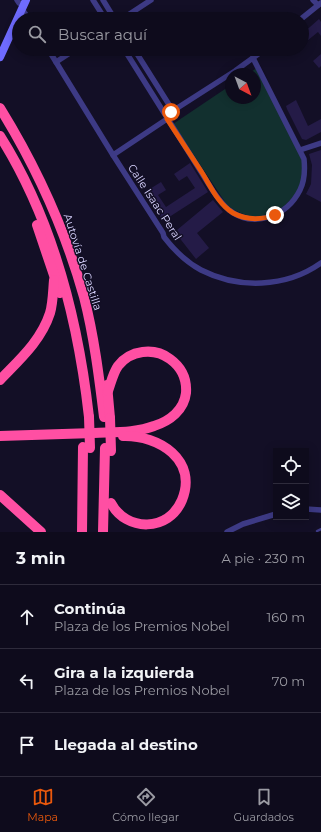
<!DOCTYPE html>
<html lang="es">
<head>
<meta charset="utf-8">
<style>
  :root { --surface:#0e0b1c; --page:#171425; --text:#f1f3f6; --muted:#9b9ba3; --line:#2e2b3b; --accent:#ea580c }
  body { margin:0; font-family:Montserrat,sans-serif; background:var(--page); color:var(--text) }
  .controls { position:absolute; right:12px; bottom:12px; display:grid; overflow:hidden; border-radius:0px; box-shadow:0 2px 10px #0003 }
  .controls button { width:36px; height:36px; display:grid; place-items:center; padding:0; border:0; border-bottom:1px solid var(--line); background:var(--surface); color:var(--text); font:20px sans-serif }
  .compass { position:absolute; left:225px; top:68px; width:36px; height:36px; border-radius:50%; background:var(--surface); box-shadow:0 2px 10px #0003; rotate:139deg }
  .stop { position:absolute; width:12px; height:12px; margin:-9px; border:3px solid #ea580c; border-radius:50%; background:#fff }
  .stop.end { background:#ea580c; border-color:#fff; box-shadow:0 1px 4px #0008 }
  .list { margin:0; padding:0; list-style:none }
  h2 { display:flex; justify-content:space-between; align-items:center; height:52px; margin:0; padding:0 16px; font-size:17px }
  h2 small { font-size:13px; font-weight:400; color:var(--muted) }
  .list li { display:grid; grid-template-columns:26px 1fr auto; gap:12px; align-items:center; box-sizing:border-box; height:64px; padding:0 16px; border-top:1px solid var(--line) }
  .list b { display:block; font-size:15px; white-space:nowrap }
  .list p { margin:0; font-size:13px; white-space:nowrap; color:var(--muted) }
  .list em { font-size:13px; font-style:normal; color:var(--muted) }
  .icon { flex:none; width:22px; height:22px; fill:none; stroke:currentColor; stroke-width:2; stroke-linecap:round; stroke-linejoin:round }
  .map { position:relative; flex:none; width:321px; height:532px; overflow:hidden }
  .search { position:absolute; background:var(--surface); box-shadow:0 2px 10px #0003; left:12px; right:12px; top:12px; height:44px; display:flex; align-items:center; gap:10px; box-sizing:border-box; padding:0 14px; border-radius:22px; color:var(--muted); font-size:15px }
  .sheet { height:244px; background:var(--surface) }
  nav { display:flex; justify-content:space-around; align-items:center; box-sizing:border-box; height:56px; border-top:1px solid var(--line); background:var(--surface); font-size:11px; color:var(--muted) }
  nav a { display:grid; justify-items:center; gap:2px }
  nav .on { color:var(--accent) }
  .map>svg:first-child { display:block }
  .green { fill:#12302f }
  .building { fill:#241b47 }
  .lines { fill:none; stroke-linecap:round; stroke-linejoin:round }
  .lane { stroke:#3d3a85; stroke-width:2.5 }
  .street { stroke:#3d3a85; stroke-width:5.5 }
  .secondary { stroke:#6f6bff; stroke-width:8 }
  .highway { stroke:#ff4fa3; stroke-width:10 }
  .highway-bridge { stroke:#ff4fa3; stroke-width:10 }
  .route { stroke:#ea580c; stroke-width:5 }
  .labels { text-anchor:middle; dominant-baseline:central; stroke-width:3; stroke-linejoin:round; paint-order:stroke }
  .street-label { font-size:11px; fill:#d9d4ff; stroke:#130f26 }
</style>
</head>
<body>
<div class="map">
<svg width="321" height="532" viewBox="0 0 321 532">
  <rect width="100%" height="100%" fill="#130f26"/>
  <!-- green -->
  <path class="green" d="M258,67L302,159C303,168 303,179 300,187C298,193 293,198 288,202C285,205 283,208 279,211C264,222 240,216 227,205L173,124L231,85V98H255V74H248Z"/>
  <!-- building -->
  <g class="building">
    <polygon points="319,19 321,22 321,36 318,32 302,45 302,34"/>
    <polygon points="321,54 321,66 319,68 313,61"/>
    <polygon points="296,100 308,126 321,119 321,132 306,140 302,139 287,109 286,106"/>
    <polygon points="321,150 321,202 306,194 311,184 312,165 309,154"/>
    <polygon points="190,163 208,192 163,221 145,192 161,182 166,190 158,195 166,207 195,188 187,176 179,181 174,174"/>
    <polygon points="213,200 223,212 197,233 209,248 196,259 178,236 180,234 177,230"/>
  </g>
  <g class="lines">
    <!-- lane -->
    <polyline class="lane" points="317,531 321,529"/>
    <!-- street -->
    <g class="street">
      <polyline points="17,0 19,3"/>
      <polyline points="93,0 105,19"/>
      <polyline points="103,0 114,18 112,19"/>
      <polyline points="313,0 318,5"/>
      <polyline points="22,9 29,19"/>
      <polyline points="122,19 151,0"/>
      <polyline points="301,19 321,3"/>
      <path d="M48,49L113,155L163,233L164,237C174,250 186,262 201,270C238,289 286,288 321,263"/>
      <path d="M124,49L213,191C218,198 223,205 229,210C254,229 287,216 300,190C305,180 305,169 304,159L253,58"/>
      <polyline points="134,49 173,111"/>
      <polyline points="56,62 76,49"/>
      <polyline points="300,150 321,143"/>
      <polyline points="113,155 167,119 171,112 235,71 265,49"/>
      <polyline points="306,509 321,510"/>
      <polyline points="227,532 243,524 276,514"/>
    </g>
    <!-- secondary -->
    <polyline class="secondary" points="0,57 26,0"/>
    <!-- highway -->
    <g class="highway">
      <path d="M0,108C37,168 65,229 84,297C94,336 99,376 104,417"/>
      <path d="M0,136C53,220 78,319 89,417"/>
      <polyline points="37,225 60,293"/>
      <path d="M0,380C19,360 41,341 50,313C53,303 53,291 54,280"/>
      <polyline points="107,385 110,418"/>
      <path d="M0,436C31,435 63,434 94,433C114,432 136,433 154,426C170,421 184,410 186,393C187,379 181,367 170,359C154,347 130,350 118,366C113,373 111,383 108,391"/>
      <polyline points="0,495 41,532"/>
      <path d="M111,503C126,532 169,532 182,500C198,460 159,435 123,436"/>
      <polyline points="82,532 83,447"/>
      <polyline points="103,532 105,448"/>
    </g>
    <!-- highway-bridge -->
    <g class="highway-bridge">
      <polyline points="89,417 90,448"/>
      <polyline points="110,418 111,451"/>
    </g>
  </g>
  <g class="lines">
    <!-- route -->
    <path class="route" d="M171,112L167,119C178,136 190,154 201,171C210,185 218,204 233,213C246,220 261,220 275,215"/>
  </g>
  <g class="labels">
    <!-- street labels -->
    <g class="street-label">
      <text transform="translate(155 202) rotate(57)">Calle Isaac Peral</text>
      <text transform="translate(83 262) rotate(72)">Autovía de Castilla</text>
    </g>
  </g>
</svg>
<div class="controls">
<button><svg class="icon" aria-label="locate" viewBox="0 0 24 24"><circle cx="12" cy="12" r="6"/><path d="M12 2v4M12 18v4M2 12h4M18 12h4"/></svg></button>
<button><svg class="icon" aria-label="layers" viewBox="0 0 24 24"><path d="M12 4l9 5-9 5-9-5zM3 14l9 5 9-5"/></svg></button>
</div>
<svg class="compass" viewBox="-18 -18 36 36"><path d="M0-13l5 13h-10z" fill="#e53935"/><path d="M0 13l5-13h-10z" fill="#9b9ba3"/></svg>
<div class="stop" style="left:171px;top:112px"></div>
<div class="stop end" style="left:275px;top:215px"></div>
<div class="search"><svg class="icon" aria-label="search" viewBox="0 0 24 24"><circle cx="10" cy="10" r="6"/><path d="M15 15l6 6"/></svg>Buscar aquí</div>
</div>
<section class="sheet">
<h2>3 min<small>A pie · 230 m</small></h2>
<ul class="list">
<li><svg class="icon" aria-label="ahead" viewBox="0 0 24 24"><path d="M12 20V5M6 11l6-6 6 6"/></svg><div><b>Continúa</b><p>Plaza de los Premios Nobel</p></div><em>160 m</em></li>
<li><svg class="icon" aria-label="left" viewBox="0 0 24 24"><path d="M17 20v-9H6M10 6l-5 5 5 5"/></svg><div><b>Gira a la izquierda</b><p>Plaza de los Premios Nobel</p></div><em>70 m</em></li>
<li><svg class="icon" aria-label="arrive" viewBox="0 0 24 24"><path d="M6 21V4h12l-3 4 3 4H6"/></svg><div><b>Llegada al destino</b></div></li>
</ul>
</section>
<nav>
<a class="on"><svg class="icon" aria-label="map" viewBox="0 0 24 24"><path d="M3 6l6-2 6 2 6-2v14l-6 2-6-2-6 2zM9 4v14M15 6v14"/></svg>Mapa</a>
<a><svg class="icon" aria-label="directions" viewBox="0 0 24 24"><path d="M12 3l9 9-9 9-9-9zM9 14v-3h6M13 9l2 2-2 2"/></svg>Cómo llegar</a>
<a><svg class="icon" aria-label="saved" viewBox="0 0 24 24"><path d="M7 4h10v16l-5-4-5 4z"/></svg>Guardados</a>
</nav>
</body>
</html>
